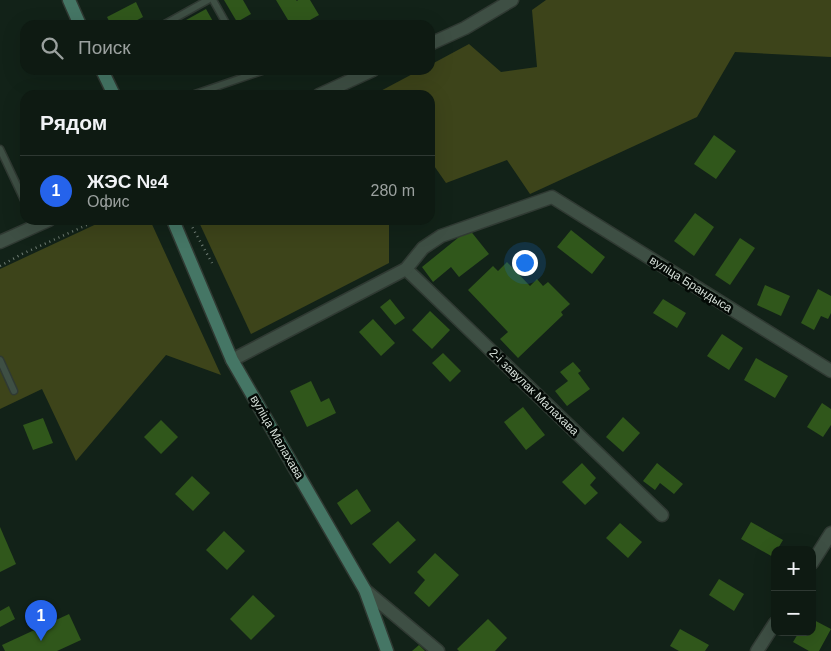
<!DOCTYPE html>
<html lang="ru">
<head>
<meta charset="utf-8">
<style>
  :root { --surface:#0e1a12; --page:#17231b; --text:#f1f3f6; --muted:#9ba19f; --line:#2e3832; --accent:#2563eb }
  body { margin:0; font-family:Helvetica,sans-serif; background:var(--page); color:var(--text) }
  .controls { position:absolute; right:15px; bottom:15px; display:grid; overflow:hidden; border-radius:10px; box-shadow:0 5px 20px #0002 }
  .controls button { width:45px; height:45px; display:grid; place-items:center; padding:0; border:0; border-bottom:1px solid var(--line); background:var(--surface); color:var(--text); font:25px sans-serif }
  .you { position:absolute; left:524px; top:262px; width:18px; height:18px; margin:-12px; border:4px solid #fff; border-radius:50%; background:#1a73e8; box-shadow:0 0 0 8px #1a73e833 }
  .badge { display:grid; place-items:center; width:32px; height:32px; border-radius:50%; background:var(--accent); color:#fff; font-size:16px; font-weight:700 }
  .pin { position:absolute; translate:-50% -41px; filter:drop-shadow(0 1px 2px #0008) }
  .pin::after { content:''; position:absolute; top:26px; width:18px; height:15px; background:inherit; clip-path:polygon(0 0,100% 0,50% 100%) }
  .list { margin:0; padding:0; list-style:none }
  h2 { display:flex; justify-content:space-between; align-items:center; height:65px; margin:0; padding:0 20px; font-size:21px }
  h2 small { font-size:16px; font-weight:400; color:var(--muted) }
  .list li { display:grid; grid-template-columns:32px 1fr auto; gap:15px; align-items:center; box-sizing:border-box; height:70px; padding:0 20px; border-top:1px solid var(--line) }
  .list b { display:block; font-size:19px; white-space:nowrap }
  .list p { margin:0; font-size:16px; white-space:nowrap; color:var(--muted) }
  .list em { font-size:16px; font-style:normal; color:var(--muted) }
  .icon { flex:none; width:28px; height:28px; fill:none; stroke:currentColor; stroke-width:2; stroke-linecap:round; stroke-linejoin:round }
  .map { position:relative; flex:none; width:831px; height:651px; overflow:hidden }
  .search { position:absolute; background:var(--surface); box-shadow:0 5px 20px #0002; left:20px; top:20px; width:415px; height:55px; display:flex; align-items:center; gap:12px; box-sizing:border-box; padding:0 18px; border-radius:15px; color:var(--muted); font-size:19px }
  .panel { position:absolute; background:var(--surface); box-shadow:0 5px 20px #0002; left:20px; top:90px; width:415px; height:135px; border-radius:15px }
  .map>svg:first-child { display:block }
  .green { fill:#3d441a }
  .building { fill:#30571b }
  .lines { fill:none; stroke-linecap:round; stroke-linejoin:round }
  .lane-casing { stroke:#303a33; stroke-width:9 }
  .street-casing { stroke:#303a33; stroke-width:15 }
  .secondary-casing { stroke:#303a33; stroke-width:15 }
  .path { stroke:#717e75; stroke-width:2.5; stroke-dasharray:1 4; stroke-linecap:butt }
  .lane { stroke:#3e4f44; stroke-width:6 }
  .street { stroke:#3e4f44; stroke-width:12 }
  .secondary { stroke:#457665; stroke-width:12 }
  .labels { text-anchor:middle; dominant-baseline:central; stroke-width:5; stroke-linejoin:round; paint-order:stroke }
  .street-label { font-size:12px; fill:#d5dfd8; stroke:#040a06 }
</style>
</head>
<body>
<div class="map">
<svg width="831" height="651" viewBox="0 0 831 651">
  <rect width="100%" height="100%" fill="#122218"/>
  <!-- green -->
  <g class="green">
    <polygon points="546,0 831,0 831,57 735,52 697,117 530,194 507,160 446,183 430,160 430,95 373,95 420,70 430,70 430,65 469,44 501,72 537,67 532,10"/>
    <polygon points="105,220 150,220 221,375 166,355 76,461 42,389 0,409 0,269"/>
    <polygon points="198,220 389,220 389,263 251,334"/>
  </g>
  <!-- building -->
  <g class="building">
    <polygon points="224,0 243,0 251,14 237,22"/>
    <polygon points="276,0 296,0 297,1 298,0 310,0 319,15 301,25 291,25"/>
    <polygon points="136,2 143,17 128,25 111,25 107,17"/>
    <polygon points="206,9 215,25 177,25"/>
    <polygon points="714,135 736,151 716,179 694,164"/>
    <polygon points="695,213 714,227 694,256 674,241"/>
    <polygon points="469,229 489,254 459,277 451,267 433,282 422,267"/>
    <polygon points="571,230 605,257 592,274 557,247"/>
    <polygon points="740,238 755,248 730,285 715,275"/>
    <polygon points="507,262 530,286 537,279 543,286 548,282 570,304 561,312 563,315 518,358 500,339 508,332 468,290 493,266 498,271"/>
    <polygon points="765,285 790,296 781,316 757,305"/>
    <polygon points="818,289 831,296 831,313 828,319 821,316 814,330 801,323"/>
    <polygon points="390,299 405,318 395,325 380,307"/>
    <polygon points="663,299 686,313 677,328 653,313"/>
    <polygon points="430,311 450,330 432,349 412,330"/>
    <polygon points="373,319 395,343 381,356 359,332"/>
    <polygon points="722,334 743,348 729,370 707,356"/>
    <polygon points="443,353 461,371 450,382 432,363"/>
    <polygon points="756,358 788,376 775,398 744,380"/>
    <polygon points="573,362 581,371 578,373 590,389 567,406 555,391 568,381 560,372"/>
    <polygon points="311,381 321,402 329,398 336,413 307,427 290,391"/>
    <polygon points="822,403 831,409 831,425 823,437 807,427"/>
    <polygon points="523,407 545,435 526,450 504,422"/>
    <polygon points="623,417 640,433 623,452 606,437"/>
    <polygon points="43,418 53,443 33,450 23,425"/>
    <polygon points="161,420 178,437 161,454 144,437"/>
    <polygon points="582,463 596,478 590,485 598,493 585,505 562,482"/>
    <polygon points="657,463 683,484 674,494 660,483 655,490 643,481"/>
    <polygon points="192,476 210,493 193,511 175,494"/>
    <polygon points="357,489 371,511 351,525 337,503"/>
    <polygon points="398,521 416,540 390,564 372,544"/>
    <polygon points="751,522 783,540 777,550 775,550 775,554 773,557 741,539"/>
    <polygon points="620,523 642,542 628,558 606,538"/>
    <polygon points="0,527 16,564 0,572"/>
    <polygon points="224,531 245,551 227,570 206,550"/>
    <polygon points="435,553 459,575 429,607 414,593 425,580 417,572"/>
    <polygon points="719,579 744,594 734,611 709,595"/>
    <polygon points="253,595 275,616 251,640 230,619"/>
    <polygon points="9,606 15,619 0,627 0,611"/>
    <polygon points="69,614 81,640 57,651 5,651 2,645"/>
    <polygon points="488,619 507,638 495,651 459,651 457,649"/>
    <polygon points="812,619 831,629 819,651 809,651 793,642 799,632 812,632"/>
    <polygon points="680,629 709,645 705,651 679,651 670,646"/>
    <polygon points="419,645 425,651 412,651"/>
  </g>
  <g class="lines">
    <!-- lane casing -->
    <g class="lane-casing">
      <g id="lane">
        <polyline points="213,0 227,25"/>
        <polyline points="163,25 208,0"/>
        <polyline points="192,95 265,70"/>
        <polyline points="0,149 25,202"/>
        <polyline points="0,360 14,391"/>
      </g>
    </g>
    <!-- street casing -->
    <g class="street-casing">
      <g id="street">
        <polyline points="430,44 465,28 512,0"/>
        <polyline points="319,95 373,70"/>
        <polyline points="0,242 49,220"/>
        <polyline points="406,269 662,515"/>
        <polyline points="232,360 406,269 423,248 441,236 552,197 831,371"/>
        <polyline points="812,563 831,533"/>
        <polyline points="365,590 438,651"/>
        <polyline points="757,651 775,623"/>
      </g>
    </g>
    <!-- secondary casing -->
    <g class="secondary-casing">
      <g id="secondary">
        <polyline points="69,0 80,25"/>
        <polyline points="102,70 114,95"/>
        <polyline points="173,220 232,360 365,590 387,651"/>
      </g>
    </g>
    <!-- path -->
    <g class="path">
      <polyline points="190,223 212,263"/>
      <polyline points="0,266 22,254 98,220"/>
    </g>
    <!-- lane -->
    <use href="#lane" class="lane"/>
    <!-- street -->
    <use href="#street" class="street"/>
    <!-- secondary -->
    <use href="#secondary" class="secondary"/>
  </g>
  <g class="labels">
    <!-- street labels -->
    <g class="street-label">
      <text transform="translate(691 284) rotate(32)">вуліца Брандыса</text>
      <text transform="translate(534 392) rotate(44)">2-і завулак Малахава</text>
      <text transform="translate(277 437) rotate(60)">вуліца Малахава</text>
    </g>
  </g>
</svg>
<div class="controls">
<button>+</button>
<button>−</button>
</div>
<div class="you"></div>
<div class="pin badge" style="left:41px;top:641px">1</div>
<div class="search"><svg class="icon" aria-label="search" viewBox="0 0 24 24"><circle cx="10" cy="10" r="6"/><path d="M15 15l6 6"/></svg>Поиск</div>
<section class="panel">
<h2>Рядом<small></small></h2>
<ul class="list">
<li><span class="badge">1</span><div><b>ЖЭС №4</b><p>Офис</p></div><em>280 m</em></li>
</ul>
</section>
</div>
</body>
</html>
